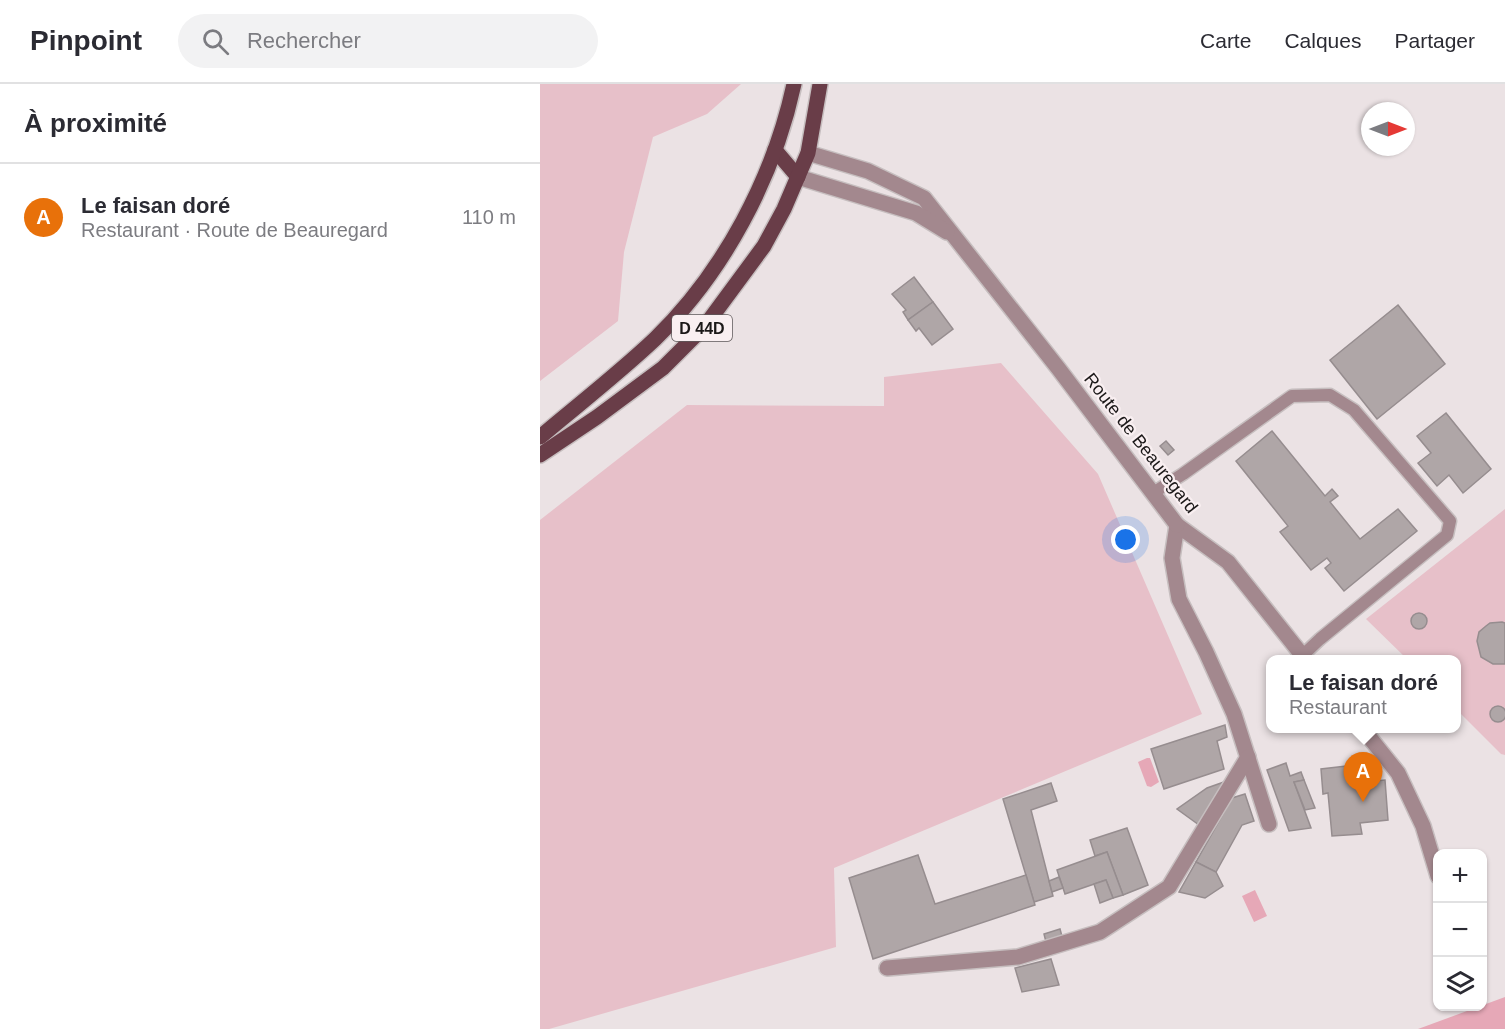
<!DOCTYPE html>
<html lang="fr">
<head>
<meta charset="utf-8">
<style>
  :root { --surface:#fff; --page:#f2f2f3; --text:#2b2b33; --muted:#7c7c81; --line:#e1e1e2; --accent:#ea580c }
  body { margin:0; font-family:Helvetica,sans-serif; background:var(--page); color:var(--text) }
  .controls { position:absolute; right:18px; bottom:18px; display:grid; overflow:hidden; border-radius:12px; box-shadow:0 2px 4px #0004 }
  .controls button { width:54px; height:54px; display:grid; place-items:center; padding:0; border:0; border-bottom:2px solid var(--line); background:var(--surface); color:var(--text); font:30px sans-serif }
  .compass { position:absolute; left:821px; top:18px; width:54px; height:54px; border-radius:50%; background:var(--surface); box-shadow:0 2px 4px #0004; rotate:90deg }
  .you { position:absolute; left:586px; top:456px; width:21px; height:21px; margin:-15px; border:4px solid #fff; border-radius:50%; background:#1a73e8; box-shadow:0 0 0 9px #1a73e833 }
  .badge { display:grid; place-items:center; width:39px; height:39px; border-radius:50%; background:var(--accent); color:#fff; font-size:20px; font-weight:700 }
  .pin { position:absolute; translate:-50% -50px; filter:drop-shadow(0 2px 3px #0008) }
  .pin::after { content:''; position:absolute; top:32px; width:21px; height:18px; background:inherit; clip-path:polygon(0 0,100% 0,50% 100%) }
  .popup { position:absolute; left:726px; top:571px; width:195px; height:78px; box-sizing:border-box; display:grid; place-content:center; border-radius:12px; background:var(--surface); filter:drop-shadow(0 2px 4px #0005); font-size:20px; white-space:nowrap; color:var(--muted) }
  .popup b { font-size:22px; color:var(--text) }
  .popup::after { content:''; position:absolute; left:50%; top:100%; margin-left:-12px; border:12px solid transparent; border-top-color:var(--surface) }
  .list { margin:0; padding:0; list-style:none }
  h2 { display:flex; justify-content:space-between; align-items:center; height:78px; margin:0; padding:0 24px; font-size:26px }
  h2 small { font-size:20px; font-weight:400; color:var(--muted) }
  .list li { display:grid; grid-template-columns:39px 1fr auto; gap:18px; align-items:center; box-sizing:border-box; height:108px; padding:0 24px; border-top:2px solid var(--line) }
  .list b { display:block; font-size:22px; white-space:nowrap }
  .list p { margin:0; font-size:20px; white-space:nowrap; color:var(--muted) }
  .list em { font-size:20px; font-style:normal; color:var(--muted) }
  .icon { flex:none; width:33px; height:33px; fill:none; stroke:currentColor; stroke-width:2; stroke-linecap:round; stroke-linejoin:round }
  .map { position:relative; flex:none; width:965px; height:945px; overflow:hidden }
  header { display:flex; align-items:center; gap:36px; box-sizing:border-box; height:84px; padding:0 30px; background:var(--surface); border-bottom:2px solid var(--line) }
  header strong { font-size:28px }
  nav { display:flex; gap:33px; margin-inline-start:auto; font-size:21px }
  .search { width:420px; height:54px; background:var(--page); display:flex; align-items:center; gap:15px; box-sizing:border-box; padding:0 21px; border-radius:33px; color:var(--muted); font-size:22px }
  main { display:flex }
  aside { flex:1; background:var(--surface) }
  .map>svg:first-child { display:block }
  .green { fill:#e7c0c9 }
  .water { fill:#e6a8b7 }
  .building { fill:#afa6a7; stroke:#968d8f; stroke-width:1.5 }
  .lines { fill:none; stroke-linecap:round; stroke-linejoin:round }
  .service-casing { stroke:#c6bebf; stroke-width:15 }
  .minor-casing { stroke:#c6bebf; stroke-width:18 }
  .tertiary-casing { stroke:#c6bebf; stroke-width:18 }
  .primary-casing { stroke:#c6bebf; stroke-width:18 }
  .service { stroke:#a3888e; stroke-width:12 }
  .minor { stroke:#a3888e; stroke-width:15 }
  .tertiary { stroke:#a3888e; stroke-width:15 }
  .primary { stroke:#693d48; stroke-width:15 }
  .labels { text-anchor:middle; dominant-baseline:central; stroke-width:4.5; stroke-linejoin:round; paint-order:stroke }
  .shield { fill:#f9eff1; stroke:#5e5859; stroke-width:1.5 }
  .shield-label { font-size:16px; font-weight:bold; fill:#1b1818 }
  .street-label { font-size:18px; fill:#1b1818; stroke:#f9eff1 }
</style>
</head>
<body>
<header>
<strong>Pinpoint</strong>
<div class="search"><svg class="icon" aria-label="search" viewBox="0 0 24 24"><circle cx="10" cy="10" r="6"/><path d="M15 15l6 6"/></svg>Rechercher</div>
<nav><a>Carte</a><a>Calques</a><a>Partager</a></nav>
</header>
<main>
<aside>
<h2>À proximité<small></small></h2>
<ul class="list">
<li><span class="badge" style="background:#e8710a">A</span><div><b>Le faisan doré</b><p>Restaurant · Route de Beauregard</p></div><em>110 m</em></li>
</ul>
</aside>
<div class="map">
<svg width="965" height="945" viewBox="0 0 965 945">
  <rect width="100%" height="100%" fill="#ebe2e4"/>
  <!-- green -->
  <g class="green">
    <polygon points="0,0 201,0 167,30 113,53 84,168 78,237 0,297"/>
    <polygon points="461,279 558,390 662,630 294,784 296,863 9,945 0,945 0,436 147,321 344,322 344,293"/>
    <polygon points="965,425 965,671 961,670 916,625 916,576 867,575 826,535"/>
  </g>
  <!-- water -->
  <g class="water">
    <polygon points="607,674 610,674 619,698 611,703 607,702 598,678"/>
    <polygon points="715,806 727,832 714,838 702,812"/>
    <polygon points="965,913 965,945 878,945"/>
  </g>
  <!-- building -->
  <g class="building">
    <polygon points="374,193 393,218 368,236 363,228 366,226 352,210"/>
    <polygon points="393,218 413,245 392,261 379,244 376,247 368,236"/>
    <polygon points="858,221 905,280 837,335 790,276"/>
    <polygon points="906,329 951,385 923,409 909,391 897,402 878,379 891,369 877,352"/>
    <polygon points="732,347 785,412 792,405 798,412 790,418 820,455 858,425 877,447 804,507 785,484 791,479 787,474 771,486 740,448 748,442 696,377"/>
    <polygon points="626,357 634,366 628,371 620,362"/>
    <circle cx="879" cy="537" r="8"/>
    <polygon points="962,538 965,539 965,580 953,580 941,573 937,557 939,548 946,542 950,539"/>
    <circle cx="958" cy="630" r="8"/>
    <polygon points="685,641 687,653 677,657 684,685 624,705 611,665"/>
    <polygon points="746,679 750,692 761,688 764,696 754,698 771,744 749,747 727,686"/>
    <polygon points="815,681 823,687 823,698 845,696 848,736 820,739 822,750 792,752 788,709 783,710 781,685"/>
    <polygon points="764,696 775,724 765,726 754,698"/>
    <polygon points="684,698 659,741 637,725 667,704"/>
    <polygon points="511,699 517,717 491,726 513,812 494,818 463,715"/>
    <polygon points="705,710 714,737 702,741 676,788 656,778 692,714"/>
    <polygon points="587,744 608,801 583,811 567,768 555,772 550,756"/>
    <polygon points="567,768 583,811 573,814 566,796 525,810 517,786"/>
    <polygon points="378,771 395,820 486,791 495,821 333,875 309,794"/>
    <polygon points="656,778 676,788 683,802 665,814 639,808"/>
    <polygon points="519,793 523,804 512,808 509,797"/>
    <polygon points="566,796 573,814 560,819 554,800"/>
    <polygon points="520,845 523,856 507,862 504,850"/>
    <polygon points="511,875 519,901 482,908 475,884"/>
  </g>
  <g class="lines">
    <!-- service casing -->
    <g class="service-casing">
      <polyline id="service" points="613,409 643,390 752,312 790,311 814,326 910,437 907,451 780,555 763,571"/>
    </g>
    <!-- minor casing -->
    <g class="minor-casing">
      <g id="minor">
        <polyline points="822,644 858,689 883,742 898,792"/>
        <polyline points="729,740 694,630 666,568 639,515 632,474 637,441 688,478 766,576"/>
        <polyline points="347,884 478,873 560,848 629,803 708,673"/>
      </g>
    </g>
    <!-- tertiary casing -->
    <g class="tertiary-casing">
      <g id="tertiary">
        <polyline points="268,69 328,87 384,114 518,284 637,441"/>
        <polyline points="258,93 376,129 407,148"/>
      </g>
    </g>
    <!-- primary casing -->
    <g class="primary-casing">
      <g id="primary">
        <polyline points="235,66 258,93"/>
        <path d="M0,353C38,321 79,289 115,255C184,188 234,93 254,0"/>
        <polyline points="0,371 57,333 123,284 165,242 224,162 244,125 268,69 280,0"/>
      </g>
    </g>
    <!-- service -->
    <use href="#service" class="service"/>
    <!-- minor -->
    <use href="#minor" class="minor"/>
    <!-- tertiary -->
    <use href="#tertiary" class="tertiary"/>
    <!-- primary -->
    <use href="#primary" class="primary"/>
  </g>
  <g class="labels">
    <!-- shield labels -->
    <rect class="shield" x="132" y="231" width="60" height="26" rx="4.5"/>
    <g class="shield-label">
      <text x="162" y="244">D 44D</text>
    </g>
    <!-- street labels -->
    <g class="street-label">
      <text transform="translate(601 359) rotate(52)">Route de Beauregard</text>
    </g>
  </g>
</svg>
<div class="controls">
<button>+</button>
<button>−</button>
<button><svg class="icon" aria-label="layers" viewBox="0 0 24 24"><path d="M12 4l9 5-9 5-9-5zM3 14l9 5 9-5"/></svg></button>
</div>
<svg class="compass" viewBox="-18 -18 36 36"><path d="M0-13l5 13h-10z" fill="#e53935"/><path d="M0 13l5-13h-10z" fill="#7c7c81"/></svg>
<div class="you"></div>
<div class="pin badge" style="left:823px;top:718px;background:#e8710a">A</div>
<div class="popup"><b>Le faisan doré</b>Restaurant</div>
</div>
</main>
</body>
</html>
